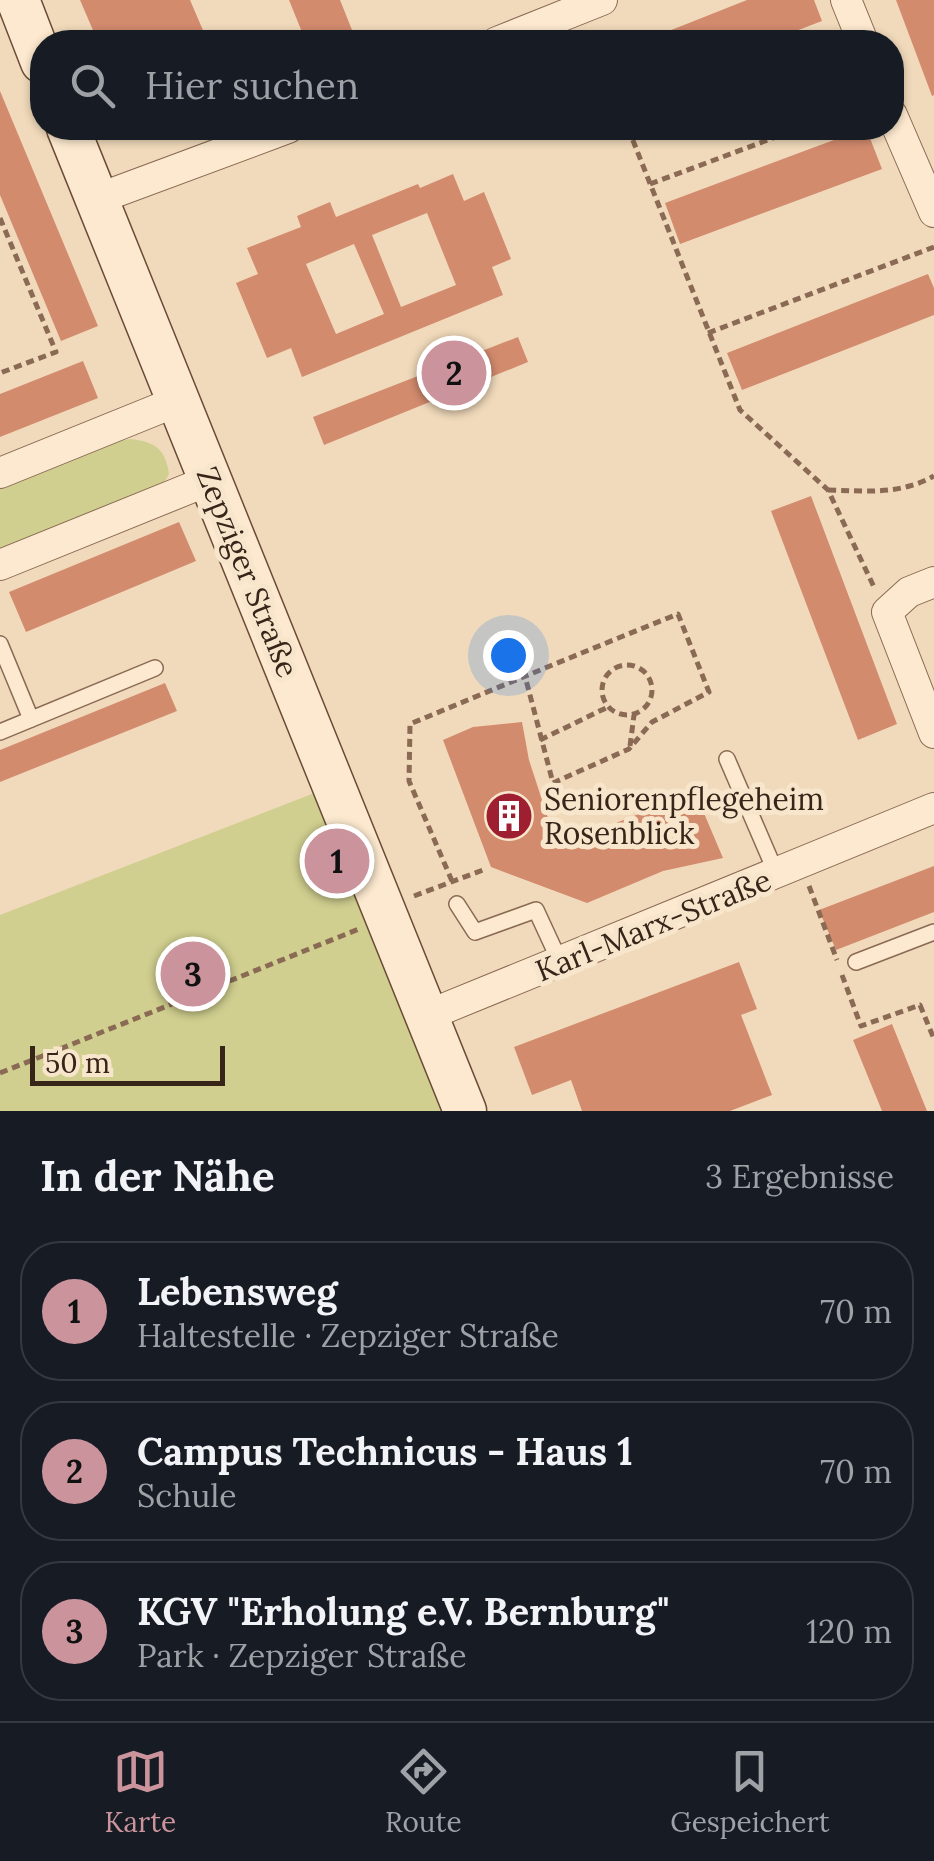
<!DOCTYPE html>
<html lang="de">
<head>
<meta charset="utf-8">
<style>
  :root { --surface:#171b24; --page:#20242c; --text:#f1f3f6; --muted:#9ea1a6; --line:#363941; --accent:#cb949d }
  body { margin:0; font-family:Lora,serif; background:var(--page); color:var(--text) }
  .scale { position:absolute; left:30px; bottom:25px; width:195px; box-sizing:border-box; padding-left:10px; border:5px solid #37251a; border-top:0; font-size:28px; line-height:35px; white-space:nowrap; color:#37251a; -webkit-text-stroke:8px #f8e6cc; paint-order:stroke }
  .you { position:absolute; left:508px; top:655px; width:35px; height:35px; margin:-25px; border:8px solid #fff; border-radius:50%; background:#1a73e8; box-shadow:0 0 0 15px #1a73e833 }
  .badge { display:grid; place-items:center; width:65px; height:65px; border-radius:50%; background:var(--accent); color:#111; font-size:32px; font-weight:700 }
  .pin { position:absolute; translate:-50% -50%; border:5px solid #fff; box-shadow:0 2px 10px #0006 }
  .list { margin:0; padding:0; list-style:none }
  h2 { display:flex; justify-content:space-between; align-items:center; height:130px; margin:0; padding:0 40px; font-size:42px }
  h2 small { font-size:32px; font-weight:400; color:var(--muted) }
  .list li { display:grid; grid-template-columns:65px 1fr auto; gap:30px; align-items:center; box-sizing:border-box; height:140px; margin:0 20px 20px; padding:0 20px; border:2px solid var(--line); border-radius:40px }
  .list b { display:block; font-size:38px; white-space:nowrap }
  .list p { margin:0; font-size:32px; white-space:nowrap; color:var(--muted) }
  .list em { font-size:32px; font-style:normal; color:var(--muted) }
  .icon { flex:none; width:55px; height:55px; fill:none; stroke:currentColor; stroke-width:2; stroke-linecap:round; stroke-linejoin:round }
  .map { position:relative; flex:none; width:934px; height:1111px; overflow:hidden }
  .search { position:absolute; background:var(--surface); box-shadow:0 2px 8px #0004; left:30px; right:30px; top:30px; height:110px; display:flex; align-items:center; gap:25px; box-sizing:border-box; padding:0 35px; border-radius:40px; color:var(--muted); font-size:38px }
  .sheet { height:610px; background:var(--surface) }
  nav { display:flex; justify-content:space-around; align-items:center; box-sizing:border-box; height:140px; border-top:2px solid var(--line); background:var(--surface); font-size:28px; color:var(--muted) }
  nav a { display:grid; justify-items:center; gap:5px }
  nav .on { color:var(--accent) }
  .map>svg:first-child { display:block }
  .green { fill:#d0cf8f }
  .building { fill:#d38b6e; fill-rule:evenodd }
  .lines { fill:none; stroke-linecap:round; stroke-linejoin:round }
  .lane-casing { stroke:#8a6a54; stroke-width:18 }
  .street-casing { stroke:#8a6a54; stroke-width:32 }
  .secondary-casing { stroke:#6b4b37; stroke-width:45 }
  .path { stroke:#8a6a54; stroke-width:5; stroke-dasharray:8 5; stroke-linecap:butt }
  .lane { stroke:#fce9cf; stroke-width:15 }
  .street { stroke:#fce9cf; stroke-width:30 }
  .secondary { stroke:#fce9cf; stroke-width:42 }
  .labels { text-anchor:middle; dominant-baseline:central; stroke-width:10; stroke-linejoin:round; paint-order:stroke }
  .street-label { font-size:30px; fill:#37251a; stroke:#f8e6cc }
  .poi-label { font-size:30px; fill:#37251a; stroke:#f8e6cc; text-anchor:start }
</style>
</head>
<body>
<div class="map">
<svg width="934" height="1111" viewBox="0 0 934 1111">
  <rect width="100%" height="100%" fill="#f1dabb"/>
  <!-- green -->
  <g class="green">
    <path d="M130,439C155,442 165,448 169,474L161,488L0,553V488L106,444Z"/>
    <polygon points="317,792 441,1111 0,1111 0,915"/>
  </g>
  <!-- building -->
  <g class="building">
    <polygon points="80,0 190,0 208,42 98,42"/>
    <polygon points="289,0 340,0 352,30 320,42 306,42"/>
    <polygon points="747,0 814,0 822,21 767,42 641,42"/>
    <polygon points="896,0 934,0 934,95 932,96"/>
    <polygon points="0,91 98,326 61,341 0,195"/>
    <polygon points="866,128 882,169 680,244 665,203"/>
    <path d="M453,174L464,201L484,192L511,259L492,267L503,295L302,377L291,348L267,358L236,283L258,274L247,248L301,227L297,216L330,202L336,217L418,184L420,188ZM427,213L456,285L401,307L372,235ZM354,244L384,314L336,334L306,264Z"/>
    <polygon points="928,274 934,288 934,315 742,390 727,353"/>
    <polygon points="518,337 528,362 324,445 313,417"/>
    <polygon points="83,361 98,398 0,437 0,394"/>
    <polygon points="811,496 897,724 858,740 771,511"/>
    <polygon points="179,522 196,561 26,632 9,592"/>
    <polygon points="165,683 177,711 0,782 0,750"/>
    <polygon points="522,722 529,760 557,846 695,792 723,858 663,871 587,903 491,867 443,740 473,727"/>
    <polygon points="934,866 934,912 836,950 819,910"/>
    <polygon points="739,962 757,1009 741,1015 772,1095 730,1111 582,1111 571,1080 532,1095 514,1047"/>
    <polygon points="892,1024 927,1111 882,1111 853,1040"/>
  </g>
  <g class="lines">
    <!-- lane casing -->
    <g class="lane-casing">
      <g id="lane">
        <polyline points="0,644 31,719"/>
        <polyline points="0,732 155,668"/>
        <polyline points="727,759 777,875"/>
        <polyline points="457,904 475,932 536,910 560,962"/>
        <polyline points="856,962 934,932"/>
      </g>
    </g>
    <!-- street casing -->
    <g class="street-casing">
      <g id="street">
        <polyline points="846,0 863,42"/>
        <polyline points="497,42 602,0"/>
        <polyline points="892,115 934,212"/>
        <polyline points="97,199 288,128"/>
        <polyline points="0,473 178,401"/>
        <polyline points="0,565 210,480"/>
        <polyline points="934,582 909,592 887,612 934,733"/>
        <polyline points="426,1016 934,808"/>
      </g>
    </g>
    <!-- secondary casing -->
    <g class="secondary-casing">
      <g id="secondary">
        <polyline points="18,0 42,62"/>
        <polyline points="68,128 465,1111"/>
      </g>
    </g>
    <!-- path -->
    <g class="path">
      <polyline points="628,128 740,410 828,490 874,587"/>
      <polyline points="650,184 800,128"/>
      <polyline points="0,218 56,352 0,373"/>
      <polyline points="708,333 934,247"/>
      <path d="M828,490C866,491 900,495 934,476"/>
      <circle cx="627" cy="690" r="25"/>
      <polyline points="540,740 608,707"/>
      <polyline points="630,746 634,715"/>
      <path d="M452,881L409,781L410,724C499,687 588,650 678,614L709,692L652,722L629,749L553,783L525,676"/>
      <polyline points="809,886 837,960"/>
      <polyline points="414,896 483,870"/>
      <polyline points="842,975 861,1026 920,1005 934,1039"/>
      <polyline points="0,1073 359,929"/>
    </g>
    <!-- lane -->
    <use href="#lane" class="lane"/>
    <!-- street -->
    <use href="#street" class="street"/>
    <!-- secondary -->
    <use href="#secondary" class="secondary"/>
  </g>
  <!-- icons -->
  <defs>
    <g id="building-disc" transform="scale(2.5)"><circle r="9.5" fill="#9d1f30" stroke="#f8e6cc"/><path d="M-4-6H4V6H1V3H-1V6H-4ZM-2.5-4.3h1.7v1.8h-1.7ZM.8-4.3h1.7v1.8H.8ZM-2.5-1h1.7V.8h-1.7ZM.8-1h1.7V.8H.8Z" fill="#fff"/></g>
  </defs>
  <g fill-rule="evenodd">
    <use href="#building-disc" x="509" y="816"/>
  </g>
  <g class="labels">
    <!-- street labels -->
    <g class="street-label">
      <text transform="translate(248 572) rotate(68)">Zepziger Straße</text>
      <text transform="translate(653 925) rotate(-22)">Karl-Marx-Straße</text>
    </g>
    <!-- poi labels -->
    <g class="poi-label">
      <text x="544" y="799">Seniorenpflegeheim<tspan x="544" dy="34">Rosenblick</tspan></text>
    </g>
  </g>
</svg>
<div class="scale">50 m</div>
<div class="you"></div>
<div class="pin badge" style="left:337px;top:861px">1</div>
<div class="pin badge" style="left:454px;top:373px">2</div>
<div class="pin badge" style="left:193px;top:974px">3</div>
<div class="search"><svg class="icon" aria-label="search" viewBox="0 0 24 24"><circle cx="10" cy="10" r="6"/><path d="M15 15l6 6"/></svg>Hier suchen</div>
</div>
<section class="sheet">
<h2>In der Nähe<small>3 Ergebnisse</small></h2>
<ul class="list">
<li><span class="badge">1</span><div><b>Lebensweg</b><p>Haltestelle · Zepziger Straße</p></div><em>70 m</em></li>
<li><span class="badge">2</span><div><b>Campus Technicus - Haus 1</b><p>Schule</p></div><em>70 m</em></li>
<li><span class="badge">3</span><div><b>KGV &quot;Erholung e.V. Bernburg&quot;</b><p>Park · Zepziger Straße</p></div><em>120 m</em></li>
</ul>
</section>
<nav>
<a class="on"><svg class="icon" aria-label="map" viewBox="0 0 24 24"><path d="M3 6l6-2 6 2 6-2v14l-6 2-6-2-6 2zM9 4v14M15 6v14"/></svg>Karte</a>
<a><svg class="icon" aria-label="directions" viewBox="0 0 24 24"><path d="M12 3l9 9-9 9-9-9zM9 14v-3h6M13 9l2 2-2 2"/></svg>Route</a>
<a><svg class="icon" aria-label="saved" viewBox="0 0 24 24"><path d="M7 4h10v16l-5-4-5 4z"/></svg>Gespeichert</a>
</nav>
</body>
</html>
